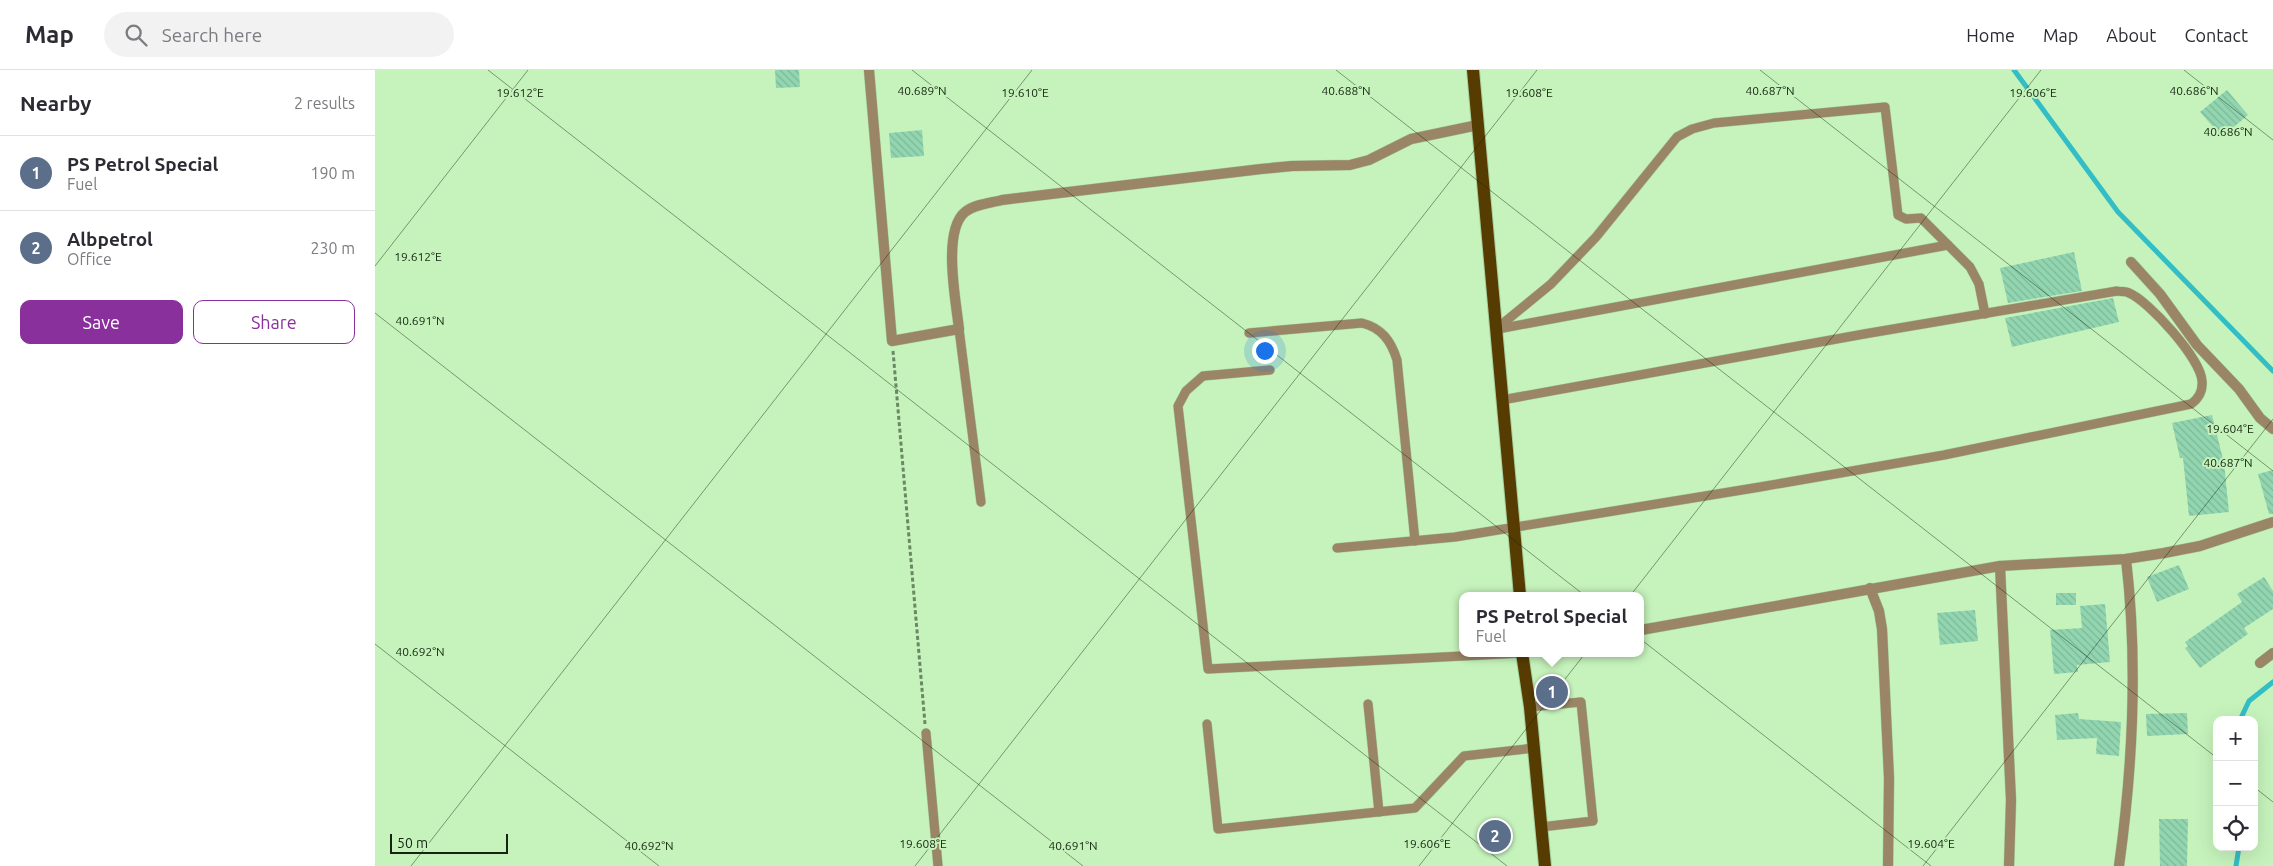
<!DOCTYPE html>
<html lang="en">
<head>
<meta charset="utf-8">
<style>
  :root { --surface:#fff; --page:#f2f2f3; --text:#2b2b33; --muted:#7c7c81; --line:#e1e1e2; --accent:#89309c }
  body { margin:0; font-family:Ubuntu,sans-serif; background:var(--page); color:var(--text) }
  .controls { position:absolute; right:15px; bottom:15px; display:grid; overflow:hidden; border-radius:10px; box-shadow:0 5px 20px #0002 }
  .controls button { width:45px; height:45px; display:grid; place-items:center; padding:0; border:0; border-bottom:1px solid var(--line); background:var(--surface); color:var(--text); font:25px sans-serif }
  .scale { position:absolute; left:15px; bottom:12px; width:118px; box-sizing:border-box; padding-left:5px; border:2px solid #152511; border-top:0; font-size:14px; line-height:18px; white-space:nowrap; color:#152511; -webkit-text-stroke:4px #c6f3bc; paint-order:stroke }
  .you { position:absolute; left:889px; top:280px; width:18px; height:18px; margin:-12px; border:4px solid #fff; border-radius:50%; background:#1a73e8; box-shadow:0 0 0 8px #1a73e833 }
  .badge { display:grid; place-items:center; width:32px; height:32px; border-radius:50%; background:var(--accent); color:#fff; font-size:16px; font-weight:700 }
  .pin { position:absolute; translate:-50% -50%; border:2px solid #fff; box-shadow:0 1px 5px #0006 }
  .popup { position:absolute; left:1084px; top:522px; width:185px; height:65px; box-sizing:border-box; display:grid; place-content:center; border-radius:10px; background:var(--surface); filter:drop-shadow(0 1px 4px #0005); font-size:16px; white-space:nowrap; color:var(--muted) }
  .popup b { font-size:19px; color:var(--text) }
  .popup::after { content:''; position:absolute; left:50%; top:100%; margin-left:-10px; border:10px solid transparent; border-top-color:var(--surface) }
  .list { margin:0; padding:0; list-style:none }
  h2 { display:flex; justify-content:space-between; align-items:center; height:65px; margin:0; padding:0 20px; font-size:21px }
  h2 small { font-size:16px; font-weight:400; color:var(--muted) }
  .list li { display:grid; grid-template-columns:32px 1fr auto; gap:15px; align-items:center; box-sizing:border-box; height:75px; padding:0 20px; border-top:1px solid var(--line) }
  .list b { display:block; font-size:19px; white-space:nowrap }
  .list p { margin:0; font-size:16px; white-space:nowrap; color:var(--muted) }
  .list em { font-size:16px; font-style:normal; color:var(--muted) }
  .actions { display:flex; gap:10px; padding:15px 20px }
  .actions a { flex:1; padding:11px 0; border:1px solid var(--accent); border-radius:10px; text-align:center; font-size:18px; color:var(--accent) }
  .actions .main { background:var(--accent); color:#fff }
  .icon { flex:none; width:28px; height:28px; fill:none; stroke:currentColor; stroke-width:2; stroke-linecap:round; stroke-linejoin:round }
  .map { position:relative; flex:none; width:1898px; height:796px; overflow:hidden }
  header { display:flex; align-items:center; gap:30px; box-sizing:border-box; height:70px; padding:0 25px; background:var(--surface); border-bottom:1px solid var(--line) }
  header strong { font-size:24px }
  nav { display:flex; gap:28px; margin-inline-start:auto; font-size:18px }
  .search { width:350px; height:45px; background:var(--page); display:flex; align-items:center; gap:12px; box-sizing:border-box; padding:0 18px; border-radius:28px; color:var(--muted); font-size:19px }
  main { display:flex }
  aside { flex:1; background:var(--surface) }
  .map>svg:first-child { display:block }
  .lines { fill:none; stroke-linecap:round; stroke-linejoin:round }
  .stream { stroke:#33bec5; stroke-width:5 }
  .building { fill:url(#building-back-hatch) }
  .lane-casing { stroke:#a6ce9d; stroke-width:10 }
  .street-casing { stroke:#a6ce9d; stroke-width:11 }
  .primary-casing { stroke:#a6ce9d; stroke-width:14 }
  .path { stroke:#6a8863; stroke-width:3; stroke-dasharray:4 2.5; stroke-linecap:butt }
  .lane { stroke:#9a8666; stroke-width:9 }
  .street { stroke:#9a8666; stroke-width:10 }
  .primary { stroke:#563c01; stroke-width:12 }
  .ticks { fill:none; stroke:#152511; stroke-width:1; stroke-opacity:0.45 }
  .ticks-label { font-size:12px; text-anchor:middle; fill:#152511; stroke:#c6f3bc; stroke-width:4; stroke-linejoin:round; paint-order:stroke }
</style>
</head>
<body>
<header>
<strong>Map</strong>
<div class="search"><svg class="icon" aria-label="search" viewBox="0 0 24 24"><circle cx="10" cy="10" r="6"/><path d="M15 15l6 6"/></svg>Search here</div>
<nav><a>Home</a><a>Map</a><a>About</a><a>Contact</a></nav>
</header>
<main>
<aside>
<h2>Nearby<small>2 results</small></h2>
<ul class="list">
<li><span class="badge" style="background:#5c6f8a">1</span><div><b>PS Petrol Special</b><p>Fuel</p></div><em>190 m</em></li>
<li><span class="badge" style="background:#5c6f8a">2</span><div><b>Albpetrol</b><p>Office</p></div><em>230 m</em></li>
</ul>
<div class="actions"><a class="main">Save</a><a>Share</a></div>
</aside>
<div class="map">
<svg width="1898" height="796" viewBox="0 0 1898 796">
  <defs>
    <pattern id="building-back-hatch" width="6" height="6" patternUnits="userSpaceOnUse" patternTransform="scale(1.25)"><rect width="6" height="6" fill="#92d6b1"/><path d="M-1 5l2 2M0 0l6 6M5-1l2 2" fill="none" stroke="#7db897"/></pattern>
  </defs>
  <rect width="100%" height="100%" fill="#c6f3bc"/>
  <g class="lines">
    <!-- stream -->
    <g class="stream">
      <polyline points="1639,0 1743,142 1898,301"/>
      <polyline points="1865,650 1874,631 1898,612"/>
      <polyline points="1861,796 1864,777"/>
    </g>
  </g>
  <!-- building -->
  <g class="building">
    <polygon points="400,0 424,0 425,17 401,18"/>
    <polygon points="1852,20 1873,45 1847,67 1825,42"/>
    <polygon points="547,60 549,86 516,88 514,63"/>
    <polygon points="1699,182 1707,221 1633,233 1625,198"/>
    <polygon points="1738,228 1744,252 1637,277 1630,248"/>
    <polygon points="1837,345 1849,393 1854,442 1814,446 1808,388 1805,388 1797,353"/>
    <polygon points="1898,400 1898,444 1894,444 1883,404"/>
    <polygon points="1804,495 1814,519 1782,532 1772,507"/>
    <polygon points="1889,507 1898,521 1898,539 1869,558 1873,564 1825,598 1810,578 1813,576 1810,572 1867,532 1862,524"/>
    <rect x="1681" y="523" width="20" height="12"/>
    <polygon points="1730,534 1735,592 1702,595 1703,602 1679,604 1675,560 1707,558 1705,536"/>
    <polygon points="1600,540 1603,571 1565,575 1562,543"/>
    <polygon points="1703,643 1704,649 1746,652 1744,686 1721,684 1722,668 1682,670 1680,645"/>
    <polygon points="1812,643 1813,664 1772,666 1771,644"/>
    <polygon points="1784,749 1813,749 1812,796 1785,796"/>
  </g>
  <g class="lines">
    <!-- lane casing -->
    <g class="lane-casing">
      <g id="lane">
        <polyline points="584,259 606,432"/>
        <polyline points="1121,259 1176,214 1221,167 1302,67 1317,59 1339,53 1510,37 1523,145 1531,149 1546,148 1595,197 1604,214 1610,244"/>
        <polyline points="1123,259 1573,175"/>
        <path d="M874,263L987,253C1007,258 1016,271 1022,290L1040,471"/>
        <polyline points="895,300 828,306 811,321 803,336 833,599 1147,583"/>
        <path d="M962,478L1080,467L1385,417L1569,385L1816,334C1823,329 1828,321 1827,311C1826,289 1774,231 1754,223C1751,221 1746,222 1742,221L1489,264L1127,330"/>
        <polyline points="993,634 1004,742"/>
        <polyline points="1155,637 1206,632 1218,751 1166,757"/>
        <polyline points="832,654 843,759 1040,738 1089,686 1159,678"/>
        <polyline points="551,663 563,796"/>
      </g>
    </g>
    <!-- street casing -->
    <g class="street-casing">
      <g id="street">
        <path d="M494,0L517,271L584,259C581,231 567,161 590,142C600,134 616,133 627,130L886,99L917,96L975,95L994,90L1036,69L1103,55"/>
        <polyline points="1756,192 1785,224 1822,275 1864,319 1885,348 1898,359"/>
        <polyline points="1625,496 1636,730 1634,796"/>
        <polyline points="1495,518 1504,541 1507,559 1514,708 1513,796"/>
        <polyline points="1266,560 1625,496 1751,489 1789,483 1825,476 1898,452"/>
        <polyline points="1885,593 1898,583"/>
        <path d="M1744,796C1758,695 1763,591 1751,489"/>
      </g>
    </g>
    <!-- primary casing -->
    <g class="primary-casing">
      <g id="primary">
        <polyline points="1098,0 1145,526"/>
        <polyline points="1147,583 1155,637 1170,796"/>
      </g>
    </g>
    <!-- path -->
    <polyline class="path" points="518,281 550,654"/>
    <!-- lane -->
    <use href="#lane" class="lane"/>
    <!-- street -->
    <use href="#street" class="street"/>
    <!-- primary -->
    <use href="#primary" class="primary"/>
  </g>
  <!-- ticks -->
  <path class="ticks" d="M113,0L1132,796M537,0L1556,796M961,0L1842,688M1385,0L1898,401M1809,0L1898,70M0,196L153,0M0,243L708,796M0,574L284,796M1879,717L1898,732M36,796L657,0M540,796L1162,0M1044,796L1666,0M1548,796L1898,349"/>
  <g class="ticks-label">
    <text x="1395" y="25">40.687°N</text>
    <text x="547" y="25">40.689°N</text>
    <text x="971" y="25">40.688°N</text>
    <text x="1819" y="25">40.686°N</text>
    <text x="650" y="27">19.610°E</text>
    <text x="1658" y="27">19.606°E</text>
    <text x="145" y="27">19.612°E</text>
    <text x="1154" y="27">19.608°E</text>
    <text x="1853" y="66">40.686°N</text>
    <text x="43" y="191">19.612°E</text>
    <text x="45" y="255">40.691°N</text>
    <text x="1855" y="363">19.604°E</text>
    <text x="1853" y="397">40.687°N</text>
    <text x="45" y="586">40.692°N</text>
    <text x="548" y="778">19.608°E</text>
    <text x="1052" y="778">19.606°E</text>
    <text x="1556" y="778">19.604°E</text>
    <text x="274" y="780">40.692°N</text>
    <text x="698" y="780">40.691°N</text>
  </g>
</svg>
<div class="controls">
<button>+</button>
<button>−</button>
<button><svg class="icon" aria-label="locate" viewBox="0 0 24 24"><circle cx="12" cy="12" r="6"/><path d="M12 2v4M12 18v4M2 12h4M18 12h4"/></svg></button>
</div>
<div class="scale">50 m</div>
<div class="you"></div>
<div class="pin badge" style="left:1177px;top:622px;background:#5c6f8a">1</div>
<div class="popup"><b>PS Petrol Special</b>Fuel</div>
<div class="pin badge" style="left:1120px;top:766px;background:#5c6f8a">2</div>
</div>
</main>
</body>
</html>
